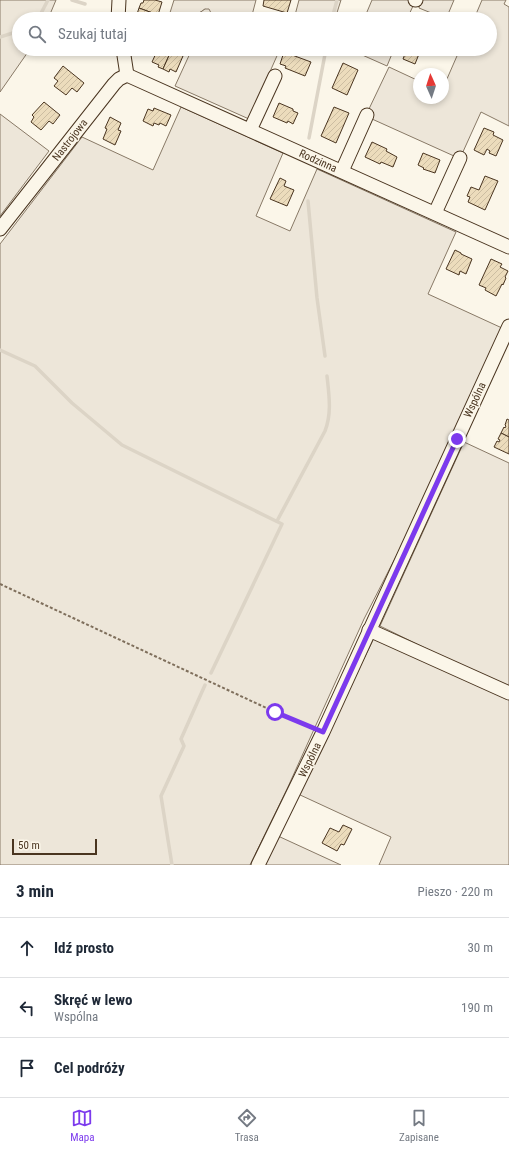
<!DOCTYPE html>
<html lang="pl">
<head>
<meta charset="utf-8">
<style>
  :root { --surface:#fff; --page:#f6f6f7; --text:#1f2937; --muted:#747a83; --line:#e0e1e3; --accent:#7c3aed }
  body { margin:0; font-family:"Roboto Condensed",sans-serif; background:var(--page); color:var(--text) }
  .compass { position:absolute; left:413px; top:68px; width:36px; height:36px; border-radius:50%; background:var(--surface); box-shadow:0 2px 6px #0003; rotate:357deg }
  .scale { position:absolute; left:12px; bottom:10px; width:85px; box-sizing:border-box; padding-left:4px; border:2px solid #4a3520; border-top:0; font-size:11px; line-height:14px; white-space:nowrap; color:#4a3520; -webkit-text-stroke:3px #fbf6e9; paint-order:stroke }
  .stop { position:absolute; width:12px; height:12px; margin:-9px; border:3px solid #7c3aed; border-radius:50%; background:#fff }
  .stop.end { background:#7c3aed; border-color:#fff; box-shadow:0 1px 4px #0008 }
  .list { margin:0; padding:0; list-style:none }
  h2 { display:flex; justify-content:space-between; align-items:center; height:52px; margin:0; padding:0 16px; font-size:17px }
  h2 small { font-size:13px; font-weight:400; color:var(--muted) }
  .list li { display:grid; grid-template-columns:26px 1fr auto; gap:12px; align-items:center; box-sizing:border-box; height:60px; padding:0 16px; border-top:1px solid var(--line) }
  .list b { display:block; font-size:15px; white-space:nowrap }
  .list p { margin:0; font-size:13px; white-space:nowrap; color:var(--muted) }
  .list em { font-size:13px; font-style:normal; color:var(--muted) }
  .icon { flex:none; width:22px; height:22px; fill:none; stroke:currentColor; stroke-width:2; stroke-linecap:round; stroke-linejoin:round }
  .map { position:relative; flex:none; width:509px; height:865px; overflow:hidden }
  .search { position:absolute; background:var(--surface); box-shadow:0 2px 6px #0003; left:12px; right:12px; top:12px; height:44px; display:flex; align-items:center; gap:10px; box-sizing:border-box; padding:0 14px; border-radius:22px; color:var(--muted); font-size:15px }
  .sheet { height:232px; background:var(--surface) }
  nav { display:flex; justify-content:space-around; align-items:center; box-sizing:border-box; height:56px; border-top:1px solid var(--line); background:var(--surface); font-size:11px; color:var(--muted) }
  nav a { display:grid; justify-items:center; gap:2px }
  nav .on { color:var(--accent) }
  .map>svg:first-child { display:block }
  .grass { fill:#ede6d9; stroke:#887966 }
  .forest { fill:url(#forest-firs); stroke:#887966 }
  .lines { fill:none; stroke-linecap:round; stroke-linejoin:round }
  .stream { stroke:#dcd4c6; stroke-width:3.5 }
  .building { fill:url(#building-hatch); stroke:#4a3520 }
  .minor-casing { stroke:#4a3520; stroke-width:15 }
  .path { stroke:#7f6f5c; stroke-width:2; stroke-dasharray:3 2; stroke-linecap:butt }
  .minor { stroke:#fbf6e9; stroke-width:13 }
  .route { stroke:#7c3aed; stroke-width:5 }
  .labels { text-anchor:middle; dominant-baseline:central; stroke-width:3; stroke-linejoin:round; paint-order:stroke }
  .street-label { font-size:11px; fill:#4a3520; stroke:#fbf6e9 }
</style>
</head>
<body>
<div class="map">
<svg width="509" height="865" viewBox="0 0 509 865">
  <defs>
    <pattern id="forest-firs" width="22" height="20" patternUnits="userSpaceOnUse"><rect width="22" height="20" fill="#ede6d9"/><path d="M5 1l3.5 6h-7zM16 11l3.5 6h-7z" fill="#cdc6ba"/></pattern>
    <pattern id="building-hatch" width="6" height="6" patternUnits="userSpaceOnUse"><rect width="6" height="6" fill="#ecdcbc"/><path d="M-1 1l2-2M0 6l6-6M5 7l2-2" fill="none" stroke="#ccbda1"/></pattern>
  </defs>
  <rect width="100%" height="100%" fill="#fbf6e9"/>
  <!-- grass -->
  <g class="grass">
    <polygon points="0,0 56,0 48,19 19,19 19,49 30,49 0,92"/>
    <path d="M174,0H256L251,19H210L211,13L205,9C194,18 182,18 168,19Z"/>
    <polygon points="299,0 341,0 335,19 294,19"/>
    <polygon points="372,0 411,0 413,6 407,19 364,19"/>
    <polygon points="420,0 454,0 446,19 419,8"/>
    <polygon points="482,0 506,0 504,4 509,7 509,126 481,112 462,154 454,156 372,119 368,111 389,67 419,81 419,98 443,98 443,88 460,49 490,49 490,19 474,19"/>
    <polygon points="192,49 280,49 249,119 175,86"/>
    <polygon points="351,49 394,49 387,66 351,50"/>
    <polygon points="181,107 283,153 256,216 290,231 317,169 456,232 428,294 502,328 409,531 364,619 287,789 250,865 0,865 0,244 82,137 153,170"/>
    <polygon points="0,114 49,151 0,216"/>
    <polygon points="464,442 509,463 509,689 380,626"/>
    <polygon points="374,638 509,699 509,865 379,865 391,837 298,794"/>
    <polygon points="278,836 341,865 264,865"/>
  </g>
  <!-- forest -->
  <path class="forest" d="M205,9H209L211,13L210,19H168C182,17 194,18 205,9Z"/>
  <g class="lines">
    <!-- stream -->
    <g class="stream">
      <polyline points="72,0 85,4"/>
      <polyline points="38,19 48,0"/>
      <polyline points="332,19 337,0"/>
      <polyline points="0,37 19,31"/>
      <polyline points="309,138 326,49"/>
      <polyline points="308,201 317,298 325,356"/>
      <polyline points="0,350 35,366 72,403 122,445 282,524 211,673"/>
      <path d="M277,521L325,431C332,413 329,395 327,376"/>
      <polyline points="172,865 161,796 184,746 181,739 205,685"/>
    </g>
  </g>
  <!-- building -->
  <g class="building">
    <polygon points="144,0 155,0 162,2 158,15 139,8 141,3 143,3"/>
    <polygon points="264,0 291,0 287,13 263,6"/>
    <polygon points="139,8 158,15 156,19 138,19 139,15 137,14"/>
    <polygon points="158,49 167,49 171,51 163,69 158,67 159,65 152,62"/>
    <polygon points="407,49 421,49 415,64 403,59"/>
    <polygon points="171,51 183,56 176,72 170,69 169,72 163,69"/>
    <polygon points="284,52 311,62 305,76 285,68 286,66 280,64"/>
    <polygon points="343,63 358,70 347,95 332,88"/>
    <polygon points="63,66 84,83 77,92 72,88 66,95 54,86 58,81 54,78"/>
    <polygon points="44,102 60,115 53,124 49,121 41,130 31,122 34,117 32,115"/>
    <polygon points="279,103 293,109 293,111 298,113 293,124 288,121 287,123 273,117"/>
    <polygon points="334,107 349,113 336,143 321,136"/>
    <polygon points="154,108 171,115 166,126 160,123 159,125 154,123 153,126 143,121 148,109 153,111"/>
    <polygon points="110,117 121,123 118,130 121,131 115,145 103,139 107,129 105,128"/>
    <polygon points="484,128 494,132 493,135 503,140 496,156 489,153 490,151 487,149 484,155 474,150"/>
    <polygon points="372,142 387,149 386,151 397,157 393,167 381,162 380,164 365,157"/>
    <polygon points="423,153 440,160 435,173 423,169 424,168 418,165"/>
    <polygon points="485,176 498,181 485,210 468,202 470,197 467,196 471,187 479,190"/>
    <polygon points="280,178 286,181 284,186 294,190 287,206 270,199"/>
    <polygon points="455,250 461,253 461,254 472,259 466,274 460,271 459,275 446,269"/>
    <polygon points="491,259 502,264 500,267 508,271 505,277 506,278 503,285 502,284 496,296 485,290 486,288 479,285"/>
    <polygon points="507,419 509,420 509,437 501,433 504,427 505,428 506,426 505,425"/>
    <polygon points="501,433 509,437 509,454 494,447 497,441 499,442 500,440 498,439"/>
    <polygon points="343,825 352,829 344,845 341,844 337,851 322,843 330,828 339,832"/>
  </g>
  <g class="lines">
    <!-- minor casing -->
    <g class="minor-casing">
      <g id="minor">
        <polyline points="415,0 416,0"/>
        <polyline points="118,19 119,0"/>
        <polyline points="123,49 127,75"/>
        <polyline points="127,75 509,247"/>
        <polyline points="250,130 275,76"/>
        <polyline points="342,171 367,115"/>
        <polyline points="435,213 460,158"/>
        <polyline points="0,229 114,84 119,79 127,75"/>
        <polyline points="369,630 509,693"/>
        <polyline points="258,865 323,732 509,326"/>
      </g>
    </g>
    <!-- path -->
    <polyline class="path" points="0,584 275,712 313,728"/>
    <!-- minor -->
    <use href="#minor" class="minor"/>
  </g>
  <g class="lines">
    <!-- route -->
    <polyline class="route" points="275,712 323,732 457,439"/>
  </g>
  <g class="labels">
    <!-- street labels -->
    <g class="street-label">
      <text transform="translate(70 140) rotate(-52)">Nastrojowa</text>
      <text transform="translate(318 161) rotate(24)">Rodzinna</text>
      <text transform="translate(475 400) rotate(-65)">Wspólna</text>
      <text transform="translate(310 760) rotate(-64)">Wspólna</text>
    </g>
  </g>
</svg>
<svg class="compass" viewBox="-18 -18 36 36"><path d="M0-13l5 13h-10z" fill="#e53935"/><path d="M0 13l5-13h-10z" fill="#747a83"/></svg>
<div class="scale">50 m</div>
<div class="stop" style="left:275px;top:712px"></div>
<div class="stop end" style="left:457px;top:439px"></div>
<div class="search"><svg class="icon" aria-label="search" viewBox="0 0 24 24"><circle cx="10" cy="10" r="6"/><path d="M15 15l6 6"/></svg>Szukaj tutaj</div>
</div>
<section class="sheet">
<h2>3 min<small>Pieszo · 220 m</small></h2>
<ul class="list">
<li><svg class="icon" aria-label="ahead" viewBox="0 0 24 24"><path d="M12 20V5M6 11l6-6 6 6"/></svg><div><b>Idź prosto</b></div><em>30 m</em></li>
<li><svg class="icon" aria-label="left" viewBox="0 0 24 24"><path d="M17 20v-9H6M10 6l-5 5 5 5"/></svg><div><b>Skręć w lewo</b><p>Wspólna</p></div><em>190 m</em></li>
<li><svg class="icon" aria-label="arrive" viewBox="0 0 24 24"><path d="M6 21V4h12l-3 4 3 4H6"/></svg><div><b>Cel podróży</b></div></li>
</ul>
</section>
<nav>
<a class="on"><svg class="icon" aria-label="map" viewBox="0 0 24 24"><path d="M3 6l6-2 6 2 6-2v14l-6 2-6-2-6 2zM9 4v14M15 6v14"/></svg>Mapa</a>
<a><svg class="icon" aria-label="directions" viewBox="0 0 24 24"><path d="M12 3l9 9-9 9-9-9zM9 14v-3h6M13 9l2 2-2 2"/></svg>Trasa</a>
<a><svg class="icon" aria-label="saved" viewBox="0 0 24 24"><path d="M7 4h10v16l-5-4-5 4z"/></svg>Zapisane</a>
</nav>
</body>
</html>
